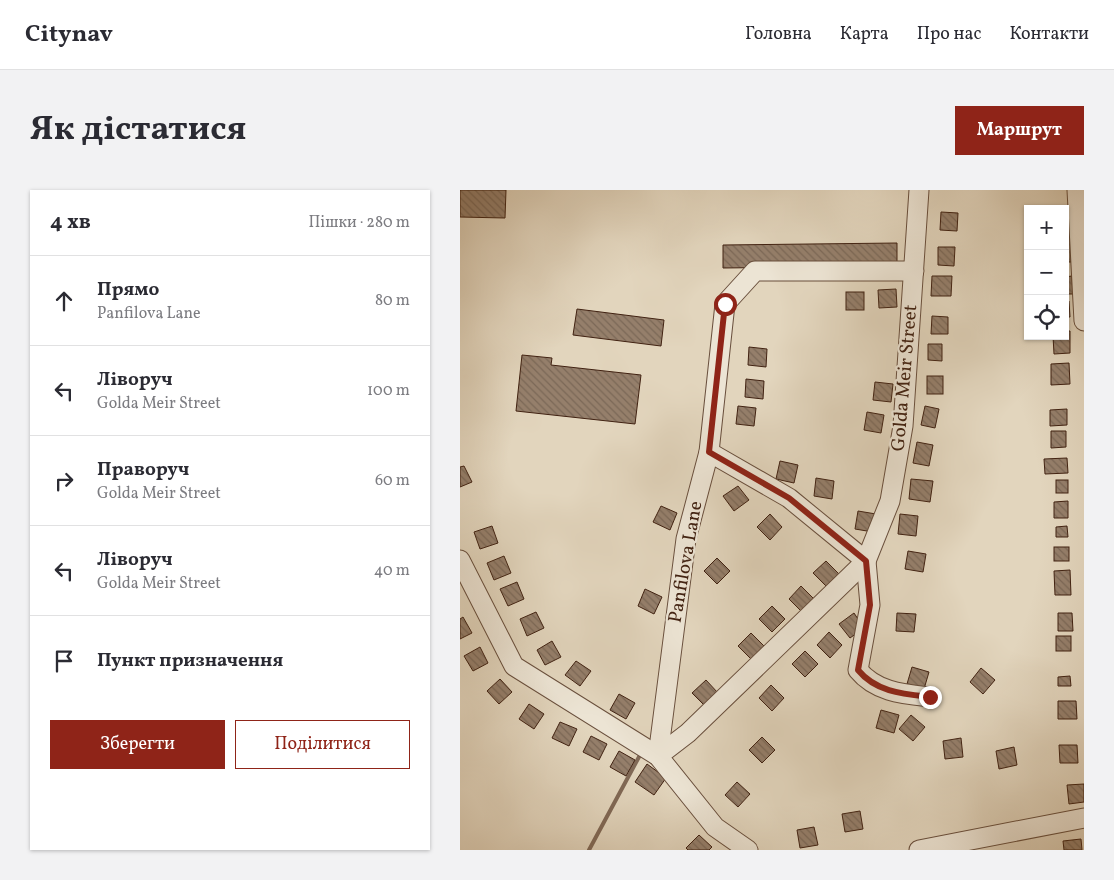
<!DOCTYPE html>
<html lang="uk">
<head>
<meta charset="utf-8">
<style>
  :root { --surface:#fff; --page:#f2f2f3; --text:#2b2b33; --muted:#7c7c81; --line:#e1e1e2; --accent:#8f2418 }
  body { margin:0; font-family:Vollkorn,serif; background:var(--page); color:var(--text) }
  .controls { position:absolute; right:15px; top:15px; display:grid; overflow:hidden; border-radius:0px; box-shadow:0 1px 4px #0004 }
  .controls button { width:45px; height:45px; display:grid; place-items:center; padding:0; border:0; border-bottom:1px solid var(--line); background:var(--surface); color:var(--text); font:25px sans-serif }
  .stop { position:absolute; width:15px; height:15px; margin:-11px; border:4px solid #8f2418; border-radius:50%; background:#fff }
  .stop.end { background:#8f2418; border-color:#fff; box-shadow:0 1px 5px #0008 }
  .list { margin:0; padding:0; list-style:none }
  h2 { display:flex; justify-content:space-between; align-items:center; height:65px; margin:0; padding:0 20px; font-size:21px }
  h2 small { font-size:16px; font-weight:400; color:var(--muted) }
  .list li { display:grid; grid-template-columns:32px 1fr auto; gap:15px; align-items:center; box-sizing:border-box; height:90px; padding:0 20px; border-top:1px solid var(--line) }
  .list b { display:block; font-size:19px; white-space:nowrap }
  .list p { margin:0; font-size:16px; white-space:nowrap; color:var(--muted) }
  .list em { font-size:16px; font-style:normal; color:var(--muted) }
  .actions { display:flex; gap:10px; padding:15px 20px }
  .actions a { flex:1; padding:11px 0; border:1px solid var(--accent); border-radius:0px; text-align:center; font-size:18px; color:var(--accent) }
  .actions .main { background:var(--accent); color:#fff }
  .icon { flex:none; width:28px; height:28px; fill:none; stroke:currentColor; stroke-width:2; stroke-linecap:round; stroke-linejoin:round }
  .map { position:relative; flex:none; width:624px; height:660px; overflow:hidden; border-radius:0px }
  header { display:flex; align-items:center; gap:30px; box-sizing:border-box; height:70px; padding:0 25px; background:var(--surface); border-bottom:1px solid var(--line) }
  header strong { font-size:24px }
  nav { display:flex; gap:28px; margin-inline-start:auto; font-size:18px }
  .intro { display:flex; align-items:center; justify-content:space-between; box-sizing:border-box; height:120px; padding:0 30px }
  h1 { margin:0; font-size:35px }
  .button { padding:12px 22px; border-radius:0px; background:var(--accent); color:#fff; font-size:18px; font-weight:700 }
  main { display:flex; gap:30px; padding:0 30px }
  aside { flex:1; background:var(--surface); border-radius:0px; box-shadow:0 1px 4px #0004 }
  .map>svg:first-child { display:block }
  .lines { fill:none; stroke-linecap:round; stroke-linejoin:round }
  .stream { stroke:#816956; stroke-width:4 }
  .building { fill:url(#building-back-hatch); stroke:#412212 }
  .minor-casing { stroke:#694f3d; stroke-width:21 }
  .minor { stroke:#ece4d4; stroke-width:19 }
  .route { stroke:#8f2418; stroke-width:6 }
  .labels { text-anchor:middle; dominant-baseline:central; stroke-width:4.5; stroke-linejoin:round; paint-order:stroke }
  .street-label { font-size:19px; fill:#412212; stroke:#ece4d4 }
</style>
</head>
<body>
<header>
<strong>Citynav</strong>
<nav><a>Головна</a><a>Карта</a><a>Про нас</a><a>Контакти</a></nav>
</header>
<div class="intro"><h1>Як дістатися</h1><a class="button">Маршрут</a></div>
<main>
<aside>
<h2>4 хв<small>Пішки · 280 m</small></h2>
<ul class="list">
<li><svg class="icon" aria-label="ahead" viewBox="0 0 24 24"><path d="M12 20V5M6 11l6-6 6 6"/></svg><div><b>Прямо</b><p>Panfilova Lane</p></div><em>80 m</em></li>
<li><svg class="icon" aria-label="left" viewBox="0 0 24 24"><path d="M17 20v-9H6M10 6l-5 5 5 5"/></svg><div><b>Ліворуч</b><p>Golda Meir Street</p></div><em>100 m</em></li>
<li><svg class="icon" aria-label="right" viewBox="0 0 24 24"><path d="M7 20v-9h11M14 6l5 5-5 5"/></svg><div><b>Праворуч</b><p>Golda Meir Street</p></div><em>60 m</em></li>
<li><svg class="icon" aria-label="left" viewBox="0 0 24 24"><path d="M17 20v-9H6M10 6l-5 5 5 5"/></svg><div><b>Ліворуч</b><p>Golda Meir Street</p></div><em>40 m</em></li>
<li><svg class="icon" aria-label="arrive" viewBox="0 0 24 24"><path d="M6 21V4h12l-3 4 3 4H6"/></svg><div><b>Пункт призначення</b></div></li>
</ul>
<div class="actions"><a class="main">Зберегти</a><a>Поділитися</a></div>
</aside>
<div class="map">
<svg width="624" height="660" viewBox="0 0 624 660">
  <defs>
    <pattern id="building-back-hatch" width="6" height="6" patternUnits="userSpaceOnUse" patternTransform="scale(1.25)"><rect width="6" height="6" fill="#957f6b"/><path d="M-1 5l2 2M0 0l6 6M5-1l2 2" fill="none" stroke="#7b6857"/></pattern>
  </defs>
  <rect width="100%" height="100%" fill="#e2d5bd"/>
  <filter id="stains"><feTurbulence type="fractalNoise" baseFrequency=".004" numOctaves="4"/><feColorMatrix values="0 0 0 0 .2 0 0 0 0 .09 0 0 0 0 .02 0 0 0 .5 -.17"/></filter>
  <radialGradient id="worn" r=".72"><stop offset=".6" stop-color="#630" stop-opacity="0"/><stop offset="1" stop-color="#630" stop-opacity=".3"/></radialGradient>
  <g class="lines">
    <!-- stream -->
    <polyline class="stream" points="129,660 180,565"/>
  </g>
  <!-- building -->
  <g class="building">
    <polygon points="0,0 46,0 45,28 0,27"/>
    <polygon points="481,22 498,23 497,41 480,40"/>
    <polygon points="605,42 611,42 613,72 605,72"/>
    <polygon points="437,53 437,76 263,78 263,55"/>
    <polygon points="478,57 495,57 494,76 478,75"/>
    <polygon points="472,86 492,86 491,106 471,106"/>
    <polygon points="612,86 613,104 605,104 605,87"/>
    <polygon points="436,99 437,117 419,118 418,100"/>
    <rect x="386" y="102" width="18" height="18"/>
    <polygon points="605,111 609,111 610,127 605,127"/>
    <polygon points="117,119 204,130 201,156 113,145"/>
    <polygon points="472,126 488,127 488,144 471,144"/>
    <polygon points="605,141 610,141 610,163 594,164 593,146 605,146"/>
    <polygon points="468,154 482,154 482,171 468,170"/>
    <polygon points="289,157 307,159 306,177 288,175"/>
    <polygon points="62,165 92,168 91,175 181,185 175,234 56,221"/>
    <polygon points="609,173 610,194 591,195 591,174"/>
    <rect x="467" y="186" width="16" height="18"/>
    <polygon points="286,189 304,191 303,209 285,207"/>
    <polygon points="415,192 433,194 431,212 413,210"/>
    <polygon points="278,216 296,218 294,236 276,234"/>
    <polygon points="465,216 479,219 475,238 461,235"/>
    <polygon points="607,219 607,235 590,236 590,220"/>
    <polygon points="407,222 424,225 421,243 404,240"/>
    <polygon points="591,241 606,241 606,257 591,258"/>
    <polygon points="457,252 473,255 469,276 453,273"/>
    <polygon points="607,268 608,283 585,284 584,269"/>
    <polygon points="320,271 338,275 334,293 316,289"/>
    <polygon points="4,276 12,292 0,297 0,277"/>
    <polygon points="356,288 374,291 372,309 354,306"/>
    <polygon points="451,289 473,291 470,312 449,309"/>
    <rect x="596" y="290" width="12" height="13"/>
    <polygon points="278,296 289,310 274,321 263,306"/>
    <polygon points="608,311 608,328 594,328 594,312"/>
    <polygon points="201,316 217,323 210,340 193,332"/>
    <polygon points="398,321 416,324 413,342 395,339"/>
    <polygon points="310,324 322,337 310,350 297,337"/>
    <polygon points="440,324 458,326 456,346 438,344"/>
    <polygon points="32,336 38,353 20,359 14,342"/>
    <polygon points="607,336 608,347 596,347 596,337"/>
    <rect x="594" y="357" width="15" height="14"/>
    <polygon points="448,361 466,364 463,382 445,379"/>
    <polygon points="44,366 51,383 34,390 27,373"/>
    <polygon points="257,368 270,381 257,394 244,381"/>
    <polygon points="366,371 379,384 366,396 353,383"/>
    <polygon points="610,380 611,405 595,405 594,381"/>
    <polygon points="57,392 64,409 48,416 40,399"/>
    <polygon points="341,396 354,409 342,422 329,409"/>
    <polygon points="185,399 202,407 194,424 178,416"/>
    <polygon points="312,416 325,429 312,442 299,429"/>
    <polygon points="76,422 84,438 67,446 60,429"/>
    <polygon points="394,423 404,438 390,448 379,434"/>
    <polygon points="437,423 456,424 454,442 436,441"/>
    <polygon points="598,423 612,423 613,441 598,441"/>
    <polygon points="3,427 12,443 0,449 0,429"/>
    <polygon points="369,442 382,455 370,468 357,455"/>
    <polygon points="291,443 304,456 291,469 278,456"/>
    <rect x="596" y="446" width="15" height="15"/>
    <polygon points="92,451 101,467 85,475 77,460"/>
    <polygon points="20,457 28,473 13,481 4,466"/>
    <polygon points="345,461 358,474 345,487 332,474"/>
    <polygon points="116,471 131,481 120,496 105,485"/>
    <polygon points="452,477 469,482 464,499 447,494"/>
    <polygon points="521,478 535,490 523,504 510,492"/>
    <polygon points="610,486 611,496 598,496 598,487"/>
    <polygon points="40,489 52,502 39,514 27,501"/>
    <polygon points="246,490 258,503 245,516 232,503"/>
    <polygon points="311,495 324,508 312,521 299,508"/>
    <polygon points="159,504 175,513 166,529 150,520"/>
    <polygon points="598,511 616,511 617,529 598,529"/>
    <polygon points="69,514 84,524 74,539 59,529"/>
    <polygon points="421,520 439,525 434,543 416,538"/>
    <polygon points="451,525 465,537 453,551 439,539"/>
    <polygon points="100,532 117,539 109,556 92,548"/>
    <polygon points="131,546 147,554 139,570 123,562"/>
    <polygon points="302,547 315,560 302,573 289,560"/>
    <polygon points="501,548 503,567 485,569 483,551"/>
    <polygon points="599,555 617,555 618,573 600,573"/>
    <polygon points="554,557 557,575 539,579 536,561"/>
    <polygon points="159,561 175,570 166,586 150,577"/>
    <polygon points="187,574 206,588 194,605 175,592"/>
    <polygon points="277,592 290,604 278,617 265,605"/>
    <polygon points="624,594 624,612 609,614 607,595"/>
    <polygon points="400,621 403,639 385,642 382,624"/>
    <polygon points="354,637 358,655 340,658 337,640"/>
    <polygon points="239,645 252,657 249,660 228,660 226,658"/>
    <polygon points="621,649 622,660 604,660 603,651"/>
  </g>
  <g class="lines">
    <!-- minor casing -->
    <g class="minor-casing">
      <g id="minor">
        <polyline points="617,0 624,131"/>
        <path d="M249,262L329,308L406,371L410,415L398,480C416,502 443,504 470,507"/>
        <polyline points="0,370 54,476 198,566 255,637 288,660"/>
        <polyline points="198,566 228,543 406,371 430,311 443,236 459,0"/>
        <polyline points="198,566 226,349 249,262 265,114 295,81 454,81"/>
        <polyline points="459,660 624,628"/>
      </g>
    </g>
    <!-- minor -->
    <use href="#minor" class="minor"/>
  </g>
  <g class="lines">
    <!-- route -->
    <path class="route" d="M265,114L249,262L329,308L406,371L410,415L398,480C416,502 443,504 470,507"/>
  </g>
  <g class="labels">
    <!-- street labels -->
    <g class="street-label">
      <text transform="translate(445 188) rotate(-85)">Golda Meir Street</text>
      <text transform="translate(226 372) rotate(-80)">Panfilova Lane</text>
    </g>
  </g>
  <rect width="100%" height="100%" filter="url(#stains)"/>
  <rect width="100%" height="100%" fill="url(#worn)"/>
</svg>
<div class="controls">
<button>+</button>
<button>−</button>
<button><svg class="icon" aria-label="locate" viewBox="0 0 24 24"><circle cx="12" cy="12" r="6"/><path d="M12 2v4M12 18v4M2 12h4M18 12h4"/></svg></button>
</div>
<div class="stop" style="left:265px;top:114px"></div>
<div class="stop end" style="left:470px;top:507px"></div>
</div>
</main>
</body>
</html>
